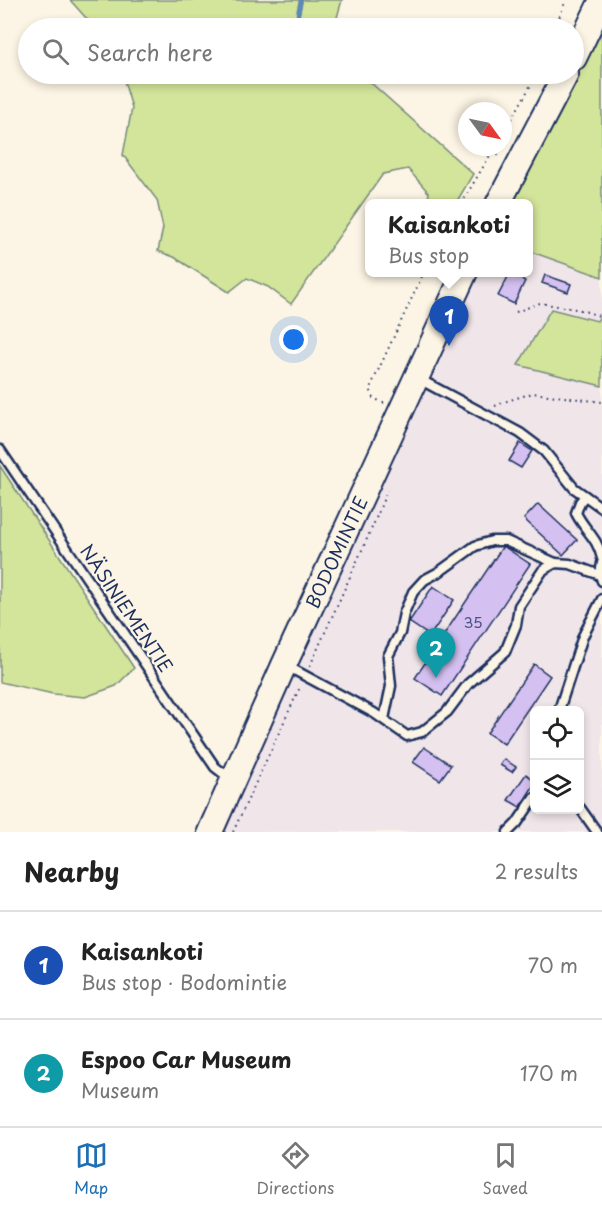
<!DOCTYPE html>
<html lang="en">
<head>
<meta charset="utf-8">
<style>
  :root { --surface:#fff; --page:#f6f6f6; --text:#222; --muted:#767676; --line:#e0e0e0; --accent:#1f6fb2 }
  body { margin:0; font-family:"Playpen Sans",sans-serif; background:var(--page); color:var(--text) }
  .controls { position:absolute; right:18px; bottom:18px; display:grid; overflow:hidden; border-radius:9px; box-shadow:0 3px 9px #0003 }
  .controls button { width:54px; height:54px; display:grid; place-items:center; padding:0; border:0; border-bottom:2px solid var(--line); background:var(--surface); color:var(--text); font:30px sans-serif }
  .compass { position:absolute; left:458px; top:102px; width:54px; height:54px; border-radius:50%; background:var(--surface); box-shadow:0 3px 9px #0003; rotate:123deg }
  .you { position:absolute; left:294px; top:340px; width:21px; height:21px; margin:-15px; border:4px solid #fff; border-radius:50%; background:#1a73e8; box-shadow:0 0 0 9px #1a73e833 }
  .badge { display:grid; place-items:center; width:39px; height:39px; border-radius:50%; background:var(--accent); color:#fff; font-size:20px; font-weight:700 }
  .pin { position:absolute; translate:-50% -50px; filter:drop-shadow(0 2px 3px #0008) }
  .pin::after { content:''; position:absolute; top:32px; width:21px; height:18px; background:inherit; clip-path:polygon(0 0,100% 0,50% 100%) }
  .popup { position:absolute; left:365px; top:199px; width:168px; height:78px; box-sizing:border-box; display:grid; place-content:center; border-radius:9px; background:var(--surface); filter:drop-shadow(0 2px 4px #0005); font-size:20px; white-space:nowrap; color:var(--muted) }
  .popup b { font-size:22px; color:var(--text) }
  .popup::after { content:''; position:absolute; left:50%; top:100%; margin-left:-12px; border:12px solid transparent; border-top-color:var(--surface) }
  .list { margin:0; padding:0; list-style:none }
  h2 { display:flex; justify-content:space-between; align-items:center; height:78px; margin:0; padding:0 24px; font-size:26px }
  h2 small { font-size:20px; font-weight:400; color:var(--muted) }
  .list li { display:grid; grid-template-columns:39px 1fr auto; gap:18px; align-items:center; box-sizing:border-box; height:108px; padding:0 24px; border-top:2px solid var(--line) }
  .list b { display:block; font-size:22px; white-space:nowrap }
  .list p { margin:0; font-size:20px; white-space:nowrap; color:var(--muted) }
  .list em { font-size:20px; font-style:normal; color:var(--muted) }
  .icon { flex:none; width:33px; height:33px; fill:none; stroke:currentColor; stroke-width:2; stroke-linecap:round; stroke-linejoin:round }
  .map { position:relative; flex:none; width:602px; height:832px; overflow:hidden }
  .search { position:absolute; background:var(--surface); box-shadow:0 3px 9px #0003; left:18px; right:18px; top:18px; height:66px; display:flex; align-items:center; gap:15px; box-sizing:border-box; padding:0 21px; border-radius:33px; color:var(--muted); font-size:22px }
  .sheet { height:294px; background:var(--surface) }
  nav { display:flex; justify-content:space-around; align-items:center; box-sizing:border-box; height:84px; border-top:2px solid var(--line); background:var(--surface); font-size:16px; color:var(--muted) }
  nav a { display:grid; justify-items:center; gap:3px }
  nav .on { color:var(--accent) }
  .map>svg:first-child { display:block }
  .built { fill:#f0e5e9; fill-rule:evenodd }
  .green { fill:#d3e59a; stroke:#778a7c; stroke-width:1.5 }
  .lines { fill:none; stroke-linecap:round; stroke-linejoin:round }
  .stream { stroke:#5f88b3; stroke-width:4.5 }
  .building { fill:#d5c1f1; stroke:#1b2f5e; stroke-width:1.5 }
  .service-casing { stroke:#1b2f5e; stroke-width:13 }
  .secondary-casing { stroke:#1b2f5e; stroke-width:28 }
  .path { stroke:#1b2f5e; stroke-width:2; stroke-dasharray:1.5 4.5; stroke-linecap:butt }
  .service { stroke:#fcf5e5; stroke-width:8 }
  .secondary { stroke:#fcf5e5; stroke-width:24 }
  .labels { text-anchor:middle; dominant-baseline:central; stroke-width:4.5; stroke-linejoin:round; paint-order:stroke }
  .number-label { font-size:15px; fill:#4a5483 }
  .street-label { font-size:18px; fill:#1b2f5e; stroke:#fcf5e5 }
</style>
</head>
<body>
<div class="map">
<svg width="602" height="832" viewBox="0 0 602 832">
  <rect width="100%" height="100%" fill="#fcf5e5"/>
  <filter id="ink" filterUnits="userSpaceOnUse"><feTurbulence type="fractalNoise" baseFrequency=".0167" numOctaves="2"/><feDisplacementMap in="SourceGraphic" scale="12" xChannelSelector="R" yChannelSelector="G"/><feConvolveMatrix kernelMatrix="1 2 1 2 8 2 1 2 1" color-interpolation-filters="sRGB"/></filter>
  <g filter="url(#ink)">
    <!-- built -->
    <path class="built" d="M529,251L602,277V313L598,321L518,365L602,386V832H224L474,273L528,272ZM534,710H580V810H534Z"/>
    <!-- green -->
    <g class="green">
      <polygon points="70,0 342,0 334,28 95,28"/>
      <polygon points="602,21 602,277 529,251 528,204 507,204"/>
      <polygon points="122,74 361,74 473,174 456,203 427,204 429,193 408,169 383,174 291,304 268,287 247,278 229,292 174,257 158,251 163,228 157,200 123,155 132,108"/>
      <polygon points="551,309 597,321 602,313 602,386 518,365"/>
      <polygon points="0,466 134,668 116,686 85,697 53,694 0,682"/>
    </g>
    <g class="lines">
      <!-- stream -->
      <polyline class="stream" points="298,14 301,0"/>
    </g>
    <!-- building -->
    <g class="building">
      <polygon points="510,273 525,281 514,304 498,296"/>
      <polygon points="545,275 571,284 568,292 542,283"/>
      <polygon points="520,443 532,451 521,468 509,461"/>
      <polygon points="538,504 577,540 563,555 524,519"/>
      <polygon points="503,546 530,564 442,696 415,678"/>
      <polygon points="433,586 454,600 430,636 409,622"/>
      <polygon points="534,664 550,676 504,744 487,733"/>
      <polygon points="424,747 451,765 440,780 413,762"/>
      <polygon points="504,759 516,767 512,772 500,765"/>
      <polygon points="526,774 534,780 534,785 520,807 508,800"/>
    </g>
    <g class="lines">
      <!-- service casing -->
      <g class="service-casing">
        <g id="service">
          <polyline points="419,379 520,433 544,451 574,488 602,508"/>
          <polyline points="0,450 215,767 232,780"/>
          <path d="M585,496L580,502L576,513C585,531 597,537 602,558"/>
          <polyline points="602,563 600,575 602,581"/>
          <polyline points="285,665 374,713 407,736 422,732 447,712 468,684 505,652 516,625 519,606 543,570 555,563 570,564 600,575"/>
          <polyline points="559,710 583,636 602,599"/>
          <polyline points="384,719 391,686 388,656 400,633 404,613 413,592 424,580 439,572 475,546 492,541 506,541 555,563"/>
          <polyline points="580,808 597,832"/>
          <polyline points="508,832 517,823 534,798"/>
        </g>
      </g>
      <!-- secondary casing -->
      <g class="secondary-casing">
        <g id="secondary">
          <polyline points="574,58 602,0"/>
          <polyline points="498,204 566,74"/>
          <polyline points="210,832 284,665 465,272"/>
        </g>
      </g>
      <!-- path -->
      <g class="path">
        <polyline points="555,28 566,0"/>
        <polyline points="503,135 537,74"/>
        <polyline points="492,152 502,157"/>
        <polyline points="461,204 495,147"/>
        <polyline points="516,312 540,303 581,310 602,317"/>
        <polyline points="384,403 373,398 370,388 424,272"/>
        <polyline points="495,406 507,401 533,393 602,402"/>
        <polyline points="310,666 375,521 387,490"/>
        <polyline points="233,832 301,685"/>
      </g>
      <!-- service -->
      <use href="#service" class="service"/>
      <!-- secondary -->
      <use href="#secondary" class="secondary"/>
    </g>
  </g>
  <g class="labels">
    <!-- number labels -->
    <g class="number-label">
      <text x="473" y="621">35</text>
    </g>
    <!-- street labels -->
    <g class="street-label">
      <text transform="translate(336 552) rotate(-65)">BODOMINTIE</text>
      <text transform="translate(127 608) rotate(56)">NÄSINIEMENTIE</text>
    </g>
  </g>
</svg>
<div class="controls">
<button><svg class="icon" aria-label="locate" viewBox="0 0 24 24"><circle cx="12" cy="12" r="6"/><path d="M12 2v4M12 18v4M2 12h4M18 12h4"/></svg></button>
<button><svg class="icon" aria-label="layers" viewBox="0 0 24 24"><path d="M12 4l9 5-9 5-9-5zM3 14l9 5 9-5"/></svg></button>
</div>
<svg class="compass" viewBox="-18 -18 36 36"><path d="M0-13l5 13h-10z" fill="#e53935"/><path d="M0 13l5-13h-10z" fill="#767676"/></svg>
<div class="you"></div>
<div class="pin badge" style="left:449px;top:346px;background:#1a4fb4">1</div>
<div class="popup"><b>Kaisankoti</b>Bus stop</div>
<div class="pin badge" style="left:436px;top:678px;background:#0f9aa8">2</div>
<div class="search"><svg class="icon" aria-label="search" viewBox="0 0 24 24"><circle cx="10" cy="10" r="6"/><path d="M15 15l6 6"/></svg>Search here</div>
</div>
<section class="sheet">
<h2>Nearby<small>2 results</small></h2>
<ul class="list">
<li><span class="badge" style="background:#1a4fb4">1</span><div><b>Kaisankoti</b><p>Bus stop · Bodomintie</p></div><em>70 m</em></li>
<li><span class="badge" style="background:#0f9aa8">2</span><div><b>Espoo Car Museum</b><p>Museum</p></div><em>170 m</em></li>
</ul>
</section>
<nav>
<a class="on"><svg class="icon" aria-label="map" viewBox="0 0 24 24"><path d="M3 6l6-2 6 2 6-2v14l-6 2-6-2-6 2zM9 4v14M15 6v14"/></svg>Map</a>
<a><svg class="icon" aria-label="directions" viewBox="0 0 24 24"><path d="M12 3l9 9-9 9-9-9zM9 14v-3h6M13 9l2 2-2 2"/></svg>Directions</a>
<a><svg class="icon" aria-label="saved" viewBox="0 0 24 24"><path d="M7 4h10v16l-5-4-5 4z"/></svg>Saved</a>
</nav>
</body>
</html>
